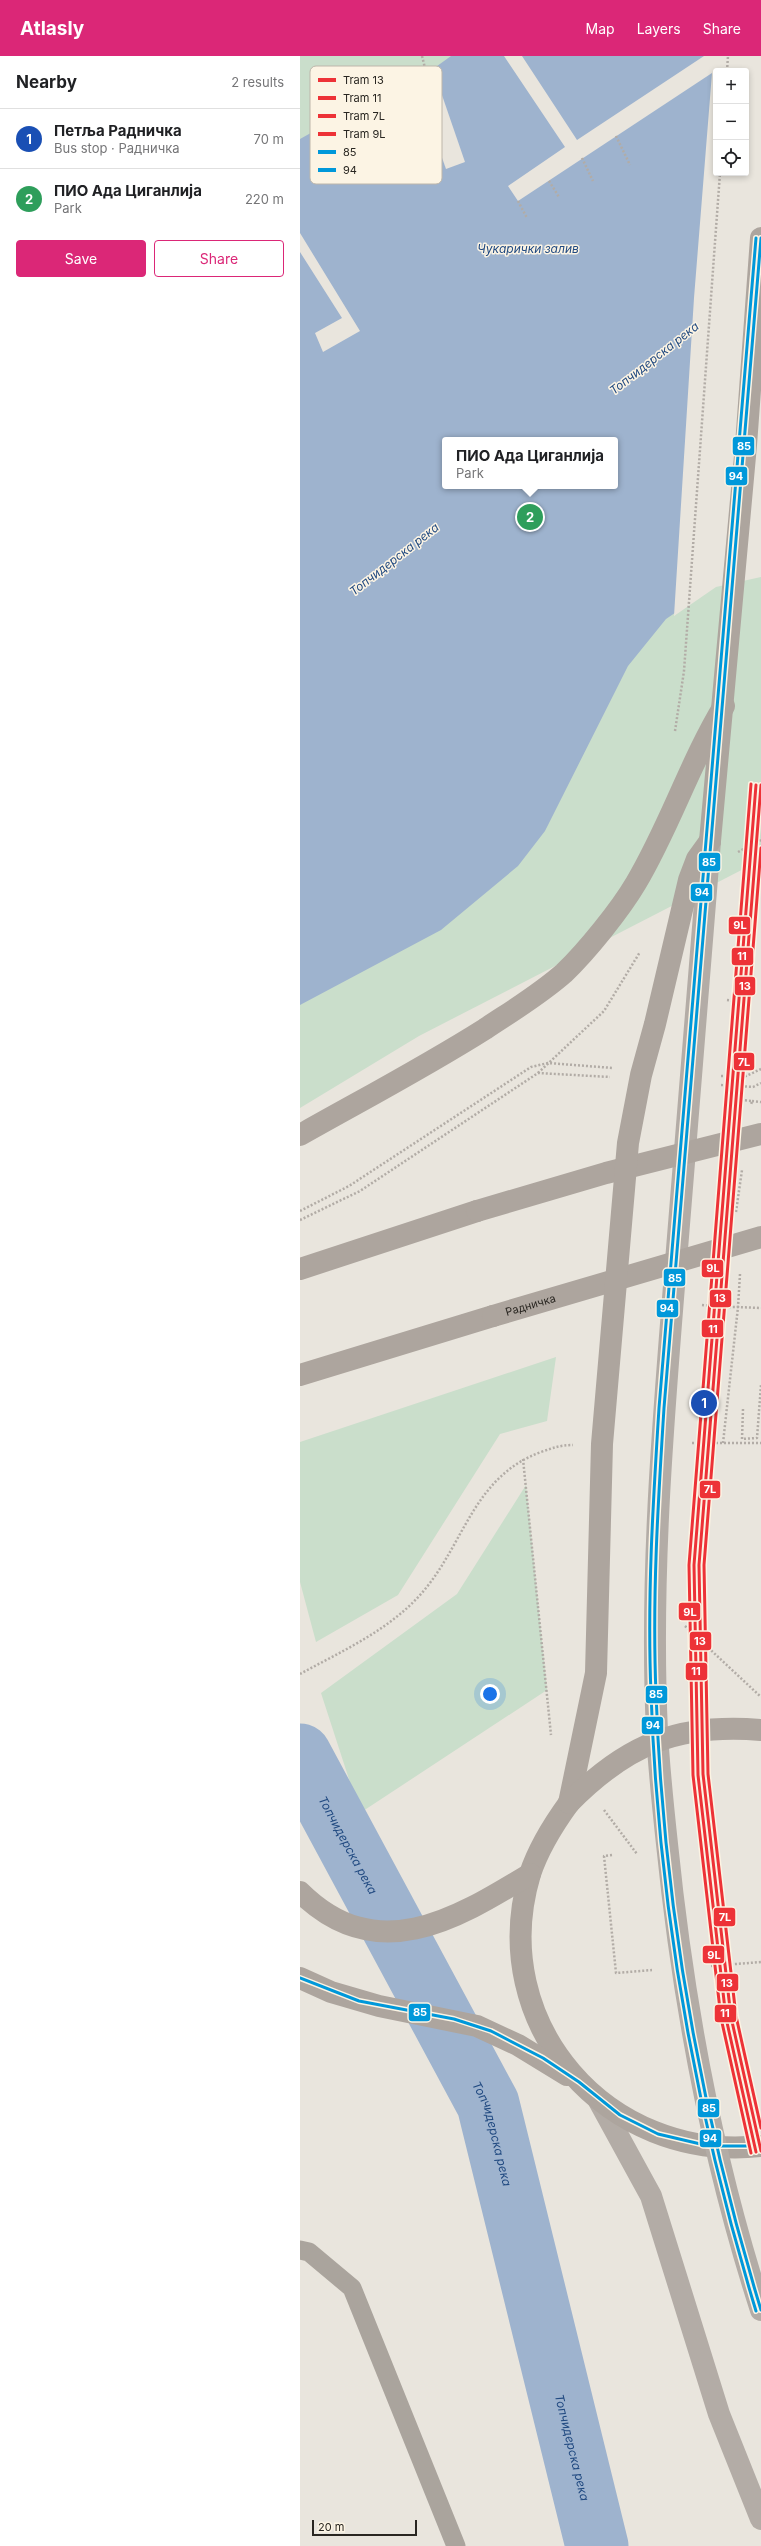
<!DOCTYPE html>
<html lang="en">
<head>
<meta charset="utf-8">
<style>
  :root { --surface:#fff; --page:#f2f2f2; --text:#202124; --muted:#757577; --line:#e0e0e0; --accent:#db2777 }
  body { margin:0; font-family:Inter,sans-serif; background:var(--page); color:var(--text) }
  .controls { position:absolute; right:12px; top:12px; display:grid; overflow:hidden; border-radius:4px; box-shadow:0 2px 6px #0003 }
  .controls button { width:36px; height:36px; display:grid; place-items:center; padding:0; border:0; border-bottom:1px solid var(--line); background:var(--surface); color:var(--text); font:20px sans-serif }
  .scale { position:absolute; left:12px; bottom:10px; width:105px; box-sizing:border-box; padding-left:4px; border:2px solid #292621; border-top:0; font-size:11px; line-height:14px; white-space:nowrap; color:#292621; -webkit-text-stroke:3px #fcf4e4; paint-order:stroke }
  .you { position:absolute; left:190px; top:1638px; width:14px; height:14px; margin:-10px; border:3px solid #fff; border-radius:50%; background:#1a73e8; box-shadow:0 0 0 6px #1a73e833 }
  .badge { display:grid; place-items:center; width:26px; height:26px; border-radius:50%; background:var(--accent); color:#fff; font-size:13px; font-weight:700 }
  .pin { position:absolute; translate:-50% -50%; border:2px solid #fff; box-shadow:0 1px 4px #0006 }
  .popup { position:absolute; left:142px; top:381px; width:176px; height:52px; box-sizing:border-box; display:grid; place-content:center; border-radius:4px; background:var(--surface); filter:drop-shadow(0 1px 3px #0005); font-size:13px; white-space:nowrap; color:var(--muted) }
  .popup b { font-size:15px; color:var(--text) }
  .popup::after { content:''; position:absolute; left:50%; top:100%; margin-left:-8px; border:8px solid transparent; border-top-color:var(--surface) }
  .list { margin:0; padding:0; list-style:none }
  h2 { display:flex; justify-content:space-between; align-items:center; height:52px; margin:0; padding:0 16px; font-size:17px }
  h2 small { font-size:13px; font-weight:400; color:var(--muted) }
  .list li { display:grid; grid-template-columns:26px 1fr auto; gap:12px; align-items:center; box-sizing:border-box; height:60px; padding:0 16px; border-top:1px solid var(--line) }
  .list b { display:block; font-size:15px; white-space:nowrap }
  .list p { margin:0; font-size:13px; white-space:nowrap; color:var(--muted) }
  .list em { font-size:13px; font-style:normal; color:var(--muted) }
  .actions { display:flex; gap:8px; padding:12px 16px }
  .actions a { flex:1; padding:9px 0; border:1px solid var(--accent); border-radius:4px; text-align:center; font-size:14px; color:var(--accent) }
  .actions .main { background:var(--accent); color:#fff }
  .icon { flex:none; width:22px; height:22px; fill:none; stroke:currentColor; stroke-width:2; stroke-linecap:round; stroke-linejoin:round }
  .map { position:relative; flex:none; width:461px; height:2490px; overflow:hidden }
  header { display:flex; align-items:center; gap:24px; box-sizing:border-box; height:56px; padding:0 20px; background:var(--accent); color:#fff }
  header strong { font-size:19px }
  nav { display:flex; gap:22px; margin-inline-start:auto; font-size:14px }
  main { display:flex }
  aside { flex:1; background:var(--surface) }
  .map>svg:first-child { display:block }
  .green { fill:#cadecb; fill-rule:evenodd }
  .water { fill:#9eb3ce; fill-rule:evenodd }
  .pier { fill:#e9e5dd; fill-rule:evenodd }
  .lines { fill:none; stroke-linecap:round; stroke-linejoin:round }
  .river { stroke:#9eb3ce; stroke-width:63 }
  .path { stroke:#b2aca6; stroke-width:2.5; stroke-dasharray:2 2; stroke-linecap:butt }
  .lane { stroke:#aaa49d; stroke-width:19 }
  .secondary { stroke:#b3aca6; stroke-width:22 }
  .primary { stroke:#ada59e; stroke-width:22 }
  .secondary-bridge { stroke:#b3aca6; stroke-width:22 }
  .primary-bridge { stroke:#ada59e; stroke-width:22 }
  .bus-1-casing { stroke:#fcf4e4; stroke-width:6 }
  .bus-2-casing { stroke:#fcf4e4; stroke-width:6 }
  .bus-1 { stroke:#0098da; stroke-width:3 }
  .bus-2 { stroke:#0098da; stroke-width:3 }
  .tram-1-casing { stroke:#fcf4e4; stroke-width:6 }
  .tram-2-casing { stroke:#fcf4e4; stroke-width:6 }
  .tram-3-casing { stroke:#fcf4e4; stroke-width:6 }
  .tram-4-casing { stroke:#fcf4e4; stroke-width:6 }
  .tram-1 { stroke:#ed3237; stroke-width:3 }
  .tram-2 { stroke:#ed3237; stroke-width:3 }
  .tram-3 { stroke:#ed3237; stroke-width:3 }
  .tram-4 { stroke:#ed3237; stroke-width:3 }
  .labels { text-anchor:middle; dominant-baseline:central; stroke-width:3; stroke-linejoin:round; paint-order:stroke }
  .street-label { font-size:11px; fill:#292621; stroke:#fcf4e4 }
  .water-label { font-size:12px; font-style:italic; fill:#214a81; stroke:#fcf4e4 }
  .key { fill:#fcf4e4; stroke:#bdb6aa; stroke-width:1 }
  .key-label { font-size:11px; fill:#292621 }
  .line-badge { stroke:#fcf4e4; stroke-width:1.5 }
  .badge-label { font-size:11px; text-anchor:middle; font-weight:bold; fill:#fff }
</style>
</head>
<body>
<header>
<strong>Atlasly</strong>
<nav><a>Map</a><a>Layers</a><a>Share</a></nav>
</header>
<main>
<aside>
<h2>Nearby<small>2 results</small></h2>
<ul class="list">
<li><span class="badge" style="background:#1a4fb4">1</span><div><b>Петља Радничка</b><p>Bus stop · Радничка</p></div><em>70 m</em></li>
<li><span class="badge" style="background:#2e9e5b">2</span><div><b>ПИО Ада Циганлија</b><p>Park</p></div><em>220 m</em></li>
</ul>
<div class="actions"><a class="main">Save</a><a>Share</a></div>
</aside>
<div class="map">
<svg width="461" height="2490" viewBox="0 0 461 2490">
  <rect width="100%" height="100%" fill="#e9e5dd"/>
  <!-- green -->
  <g class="green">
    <path d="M0,0H461V804L119,980L0,1052ZM416,15H446V117H416ZM145,384H315V430H145Z"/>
    <polygon points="256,1301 247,1365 200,1378 98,1539 16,1586 0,1526 0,1386"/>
    <polygon points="226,1429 247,1634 60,1757 21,1637 157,1538"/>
  </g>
  <!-- water -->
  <path class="water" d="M151,0H461L416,529L366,563L328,610L245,775L218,810L141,874L0,949V83L113,20L133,13ZM416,15H446V117H416ZM145,384H315V430H145Z"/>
  <!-- pier -->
  <g class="pier">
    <path d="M204,0H222L277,84L404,0H461V521L416,531L374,560L394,242L412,17L218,145L208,130L265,91ZM416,15H446V117H416Z"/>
    <polygon points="133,13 165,106 146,113 113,20"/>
    <polygon points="0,177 60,275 23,296 15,277 42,262 0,196"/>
  </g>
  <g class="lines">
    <!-- river -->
    <path class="river" id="s1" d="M0,1699L188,2048L297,2490"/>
    <!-- path -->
    <g class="path">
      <polyline points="122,0 126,16"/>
      <polyline points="427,15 428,0"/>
      <polyline points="316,80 330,109"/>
      <polyline points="282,102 293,125"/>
      <polyline points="249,125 259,141"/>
      <polyline points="218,145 227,162"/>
      <polyline points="375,675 384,615 420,117"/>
      <polyline points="438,796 461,784"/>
      <polyline points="427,944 435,945 436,980"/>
      <polyline points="238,1017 304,955 340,896"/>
      <polyline points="421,1020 444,1021 461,1013"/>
      <polyline points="421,1029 453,1031 461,1027"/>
      <polyline points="441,1044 452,1045 451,1049"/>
      <polyline points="452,1045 461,1046"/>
      <polyline points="439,1053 444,1021"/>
      <polyline points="0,1155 49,1130 231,1011 248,1007 313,1012"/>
      <polyline points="436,1156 442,1114"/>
      <polyline points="0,1164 60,1135 238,1017 310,1021"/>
      <polyline points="440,1218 438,1251 461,1252"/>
      <polyline points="402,1249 424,1251"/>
      <polyline points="395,1348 404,1347"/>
      <polyline points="443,1353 442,1383 457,1382 461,1329"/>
      <polyline points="392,1387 461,1387"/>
      <polyline points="423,1387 438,1251 424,1251 428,1223"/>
      <polyline points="223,1403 251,1679"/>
      <polyline points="385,1570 461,1641"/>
      <path d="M0,1618C44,1594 94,1572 126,1532C165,1484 175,1420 241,1396C252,1392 261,1389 273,1389"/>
      <polyline points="304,1754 337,1798"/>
      <polyline points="312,1799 304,1800 316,1917 352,1914"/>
      <polyline points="411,1910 461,1906"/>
    </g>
    <!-- lane -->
    <polyline class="lane" points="0,2194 9,2196 52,2232 156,2490"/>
    <!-- secondary -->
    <polyline class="secondary" points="299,2045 351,2140 419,2358 461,2463"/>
    <!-- primary -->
    <g class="primary">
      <polyline points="410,785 446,389 461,182"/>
      <path d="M0,1079C62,1044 125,1011 185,973C212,955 239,939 264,917C287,895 320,854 336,827C370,770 390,706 424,650"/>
      <polyline points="0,1213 177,1155"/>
      <polyline points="0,1319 193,1260"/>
      <path d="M269,1747C253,1769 239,1791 230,1818C185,1968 308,2107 461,2090"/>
      <path d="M0,1836C77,1912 156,1863 230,1818"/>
      <polyline points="0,1922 31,1936 79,1950 177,1970 218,1989 267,2019"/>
    </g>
    <!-- secondary-bridge -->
    <path class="secondary-bridge" d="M410,785C398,933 386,1082 374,1230C362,1378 350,1528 357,1676C359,1714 363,1751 367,1788C383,1946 412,2103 461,2254"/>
    <!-- primary-bridge -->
    <g class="primary-bridge">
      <polyline points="177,1155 306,1117 461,1078"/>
      <path id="s2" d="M193,1260L461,1181"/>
      <polyline points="269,1747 296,1617 302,1388 328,1087 341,1019 355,968 389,824 397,803 410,785"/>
      <path d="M269,1747C327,1688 379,1667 461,1674"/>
    </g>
    <!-- bus-1 casing -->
    <g class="bus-1-casing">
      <g id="bus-1">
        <path d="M461,182L364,1352C358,1447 352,1542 356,1637C363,1846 400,2054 461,2254"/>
        <polyline points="0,1922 59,1945 154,1963 191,1975 243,2002 279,2026 320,2059 358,2078 409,2090 461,2090"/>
      </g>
    </g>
    <!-- bus-2 casing -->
    <g class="bus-2-casing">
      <path id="bus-2" d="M456,182L359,1352C353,1447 347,1542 351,1637C358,1847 395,2055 456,2255"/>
    </g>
    <!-- bus-1 -->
    <use href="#bus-1" class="bus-1"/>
    <!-- bus-2 -->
    <use href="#bus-2" class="bus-2"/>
    <!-- tram-1 casing -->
    <g class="tram-1-casing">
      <polyline id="tram-1" points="461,729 399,1509 403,1718 431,1961 461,2095"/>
    </g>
    <!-- tram-2 casing -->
    <g class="tram-2-casing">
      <polyline id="tram-2" points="456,729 394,1509 398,1719 426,1962 456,2096"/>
    </g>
    <!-- tram-3 casing -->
    <g class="tram-3-casing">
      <polyline id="tram-3" points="461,792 404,1509 408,1718 436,1960 461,2072"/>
    </g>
    <!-- tram-4 casing -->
    <g class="tram-4-casing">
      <polyline id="tram-4" points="451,728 389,1509 393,1719 421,1962 451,2097"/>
    </g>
    <!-- tram-1 -->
    <use href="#tram-1" class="tram-1"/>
    <!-- tram-2 -->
    <use href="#tram-2" class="tram-2"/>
    <!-- tram-3 -->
    <use href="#tram-3" class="tram-3"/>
    <!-- tram-4 -->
    <use href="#tram-4" class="tram-4"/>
  </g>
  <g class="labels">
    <!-- street labels -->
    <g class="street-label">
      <text stroke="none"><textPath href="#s2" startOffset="39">Радничка</textPath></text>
    </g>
    <!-- water labels -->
    <g class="water-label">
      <text x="228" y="192">Чукарички залив</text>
      <text transform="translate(354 302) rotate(-38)">Топчидерска река</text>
      <text transform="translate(94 503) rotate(-38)">Топчидерска река</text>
      <text stroke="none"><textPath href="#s1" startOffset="102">Топчидерска река</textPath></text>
      <text stroke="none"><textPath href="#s1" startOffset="426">Топчидерска река</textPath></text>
      <text stroke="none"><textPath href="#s1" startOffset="750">Топчидерска река</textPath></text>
    </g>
  </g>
  <!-- legend -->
  <rect x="10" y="10" width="132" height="118" rx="6" class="key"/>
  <rect x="18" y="22" width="18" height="4" fill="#ed3237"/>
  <rect x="18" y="40" width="18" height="4" fill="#ed3237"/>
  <rect x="18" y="58" width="18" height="4" fill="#ed3237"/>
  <rect x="18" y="76" width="18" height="4" fill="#ed3237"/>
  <rect x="18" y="94" width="18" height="4" fill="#0098da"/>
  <rect x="18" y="112" width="18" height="4" fill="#0098da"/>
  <g class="key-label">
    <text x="43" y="28">Tram 13</text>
    <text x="43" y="46">Tram 11</text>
    <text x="43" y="64">Tram 7L</text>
    <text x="43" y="82">Tram 9L</text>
    <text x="43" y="100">85</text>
    <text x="43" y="118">94</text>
  </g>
  <g class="line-badge">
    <rect x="432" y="380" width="23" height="20" rx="4" fill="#0098da"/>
    <rect x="425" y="410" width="23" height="20" rx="4" fill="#0098da"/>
    <rect x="398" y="796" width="23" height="20" rx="4" fill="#0098da"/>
    <rect x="390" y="827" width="23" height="19" rx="4" fill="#0098da"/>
    <rect x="428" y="860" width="23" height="19" rx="4" fill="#ed3237"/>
    <rect x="431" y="891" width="23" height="19" rx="4" fill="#ed3237"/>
    <rect x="434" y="920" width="22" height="20" rx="4" fill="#ed3237"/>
    <rect x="433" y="996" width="22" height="19" rx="4" fill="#ed3237"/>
    <rect x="401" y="1203" width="23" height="19" rx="4" fill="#ed3237"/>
    <rect x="363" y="1212" width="23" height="19" rx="4" fill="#0098da"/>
    <rect x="409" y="1233" width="23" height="19" rx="4" fill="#ed3237"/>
    <rect x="356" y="1243" width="23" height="19" rx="4" fill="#0098da"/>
    <rect x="401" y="1263" width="23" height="19" rx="4" fill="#ed3237"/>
    <rect x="399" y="1424" width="22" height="19" rx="4" fill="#ed3237"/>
    <rect x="378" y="1546" width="23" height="19" rx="4" fill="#ed3237"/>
    <rect x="389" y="1575" width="23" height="20" rx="4" fill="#ed3237"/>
    <rect x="385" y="1606" width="23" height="19" rx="4" fill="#ed3237"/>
    <rect x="345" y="1629" width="23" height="19" rx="4" fill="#0098da"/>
    <rect x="341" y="1660" width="23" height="19" rx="4" fill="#0098da"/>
    <rect x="413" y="1851" width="23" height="20" rx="4" fill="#ed3237"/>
    <rect x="402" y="1889" width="23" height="19" rx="4" fill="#ed3237"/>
    <rect x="416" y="1917" width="23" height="19" rx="4" fill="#ed3237"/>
    <rect x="108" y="1947" width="23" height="19" rx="4" fill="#0098da"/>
    <rect x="414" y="1948" width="23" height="19" rx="4" fill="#ed3237"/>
    <rect x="397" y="2042" width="23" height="20" rx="4" fill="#0098da"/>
    <rect x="399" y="2073" width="23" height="19" rx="4" fill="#0098da"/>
  </g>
  <g class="badge-label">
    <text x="444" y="394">85</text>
    <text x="436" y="424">94</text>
    <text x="409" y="810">85</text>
    <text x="402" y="840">94</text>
    <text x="440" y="873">9L</text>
    <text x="442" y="904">11</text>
    <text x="445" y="934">13</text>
    <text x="444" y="1010">7L</text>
    <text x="413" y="1216">9L</text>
    <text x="375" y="1226">85</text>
    <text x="420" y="1246">13</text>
    <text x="367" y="1256">94</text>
    <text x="413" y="1277">11</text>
    <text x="410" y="1437">7L</text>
    <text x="390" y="1560">9L</text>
    <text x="400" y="1589">13</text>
    <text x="396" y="1619">11</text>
    <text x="356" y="1642">85</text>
    <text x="353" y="1673">94</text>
    <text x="425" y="1865">7L</text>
    <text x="414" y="1903">9L</text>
    <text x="427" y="1931">13</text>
    <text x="120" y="1960">85</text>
    <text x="425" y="1961">11</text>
    <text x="409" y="2056">85</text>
    <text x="410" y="2086">94</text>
  </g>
</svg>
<div class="controls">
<button>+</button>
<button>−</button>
<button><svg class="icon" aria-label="locate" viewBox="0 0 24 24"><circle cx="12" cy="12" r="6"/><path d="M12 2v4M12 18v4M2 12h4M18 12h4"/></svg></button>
</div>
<div class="scale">20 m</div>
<div class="you"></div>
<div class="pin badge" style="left:404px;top:1347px;background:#1a4fb4">1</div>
<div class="pin badge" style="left:230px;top:461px;background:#2e9e5b">2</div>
<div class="popup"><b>ПИО Ада Циганлија</b>Park</div>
</div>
</main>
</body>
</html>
